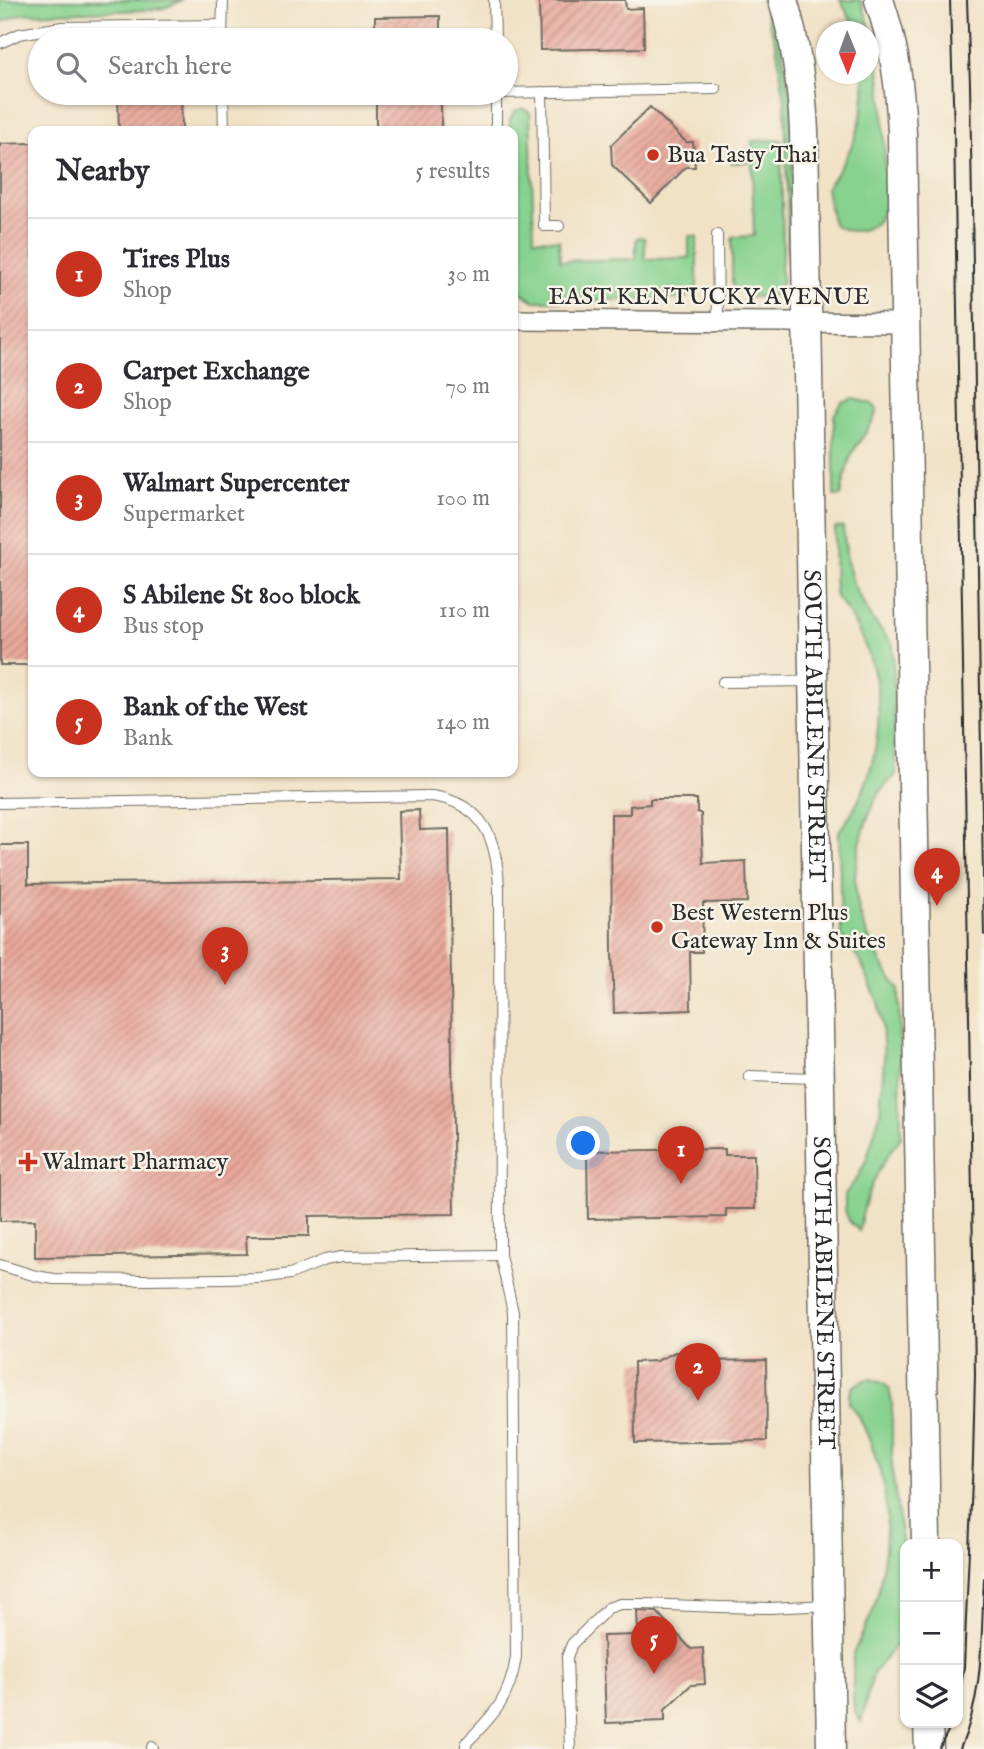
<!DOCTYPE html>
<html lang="en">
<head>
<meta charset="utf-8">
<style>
  :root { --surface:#fff; --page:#f2f2f3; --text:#2b2b33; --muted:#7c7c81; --line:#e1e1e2; --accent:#c8321e }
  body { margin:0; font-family:"IM FELL English",serif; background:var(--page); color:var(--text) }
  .controls { position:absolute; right:21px; bottom:21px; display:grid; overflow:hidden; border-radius:14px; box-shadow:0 2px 5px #0004 }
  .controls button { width:63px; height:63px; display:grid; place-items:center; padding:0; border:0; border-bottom:2px solid var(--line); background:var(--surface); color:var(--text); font:35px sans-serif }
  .compass { position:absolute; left:816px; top:21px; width:63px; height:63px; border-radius:50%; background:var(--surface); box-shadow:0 2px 5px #0004; rotate:179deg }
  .you { position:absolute; left:584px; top:1144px; width:24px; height:24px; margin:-18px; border:5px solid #fff; border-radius:50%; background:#1a73e8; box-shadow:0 0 0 10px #1a73e833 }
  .badge { display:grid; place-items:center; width:46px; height:46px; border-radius:50%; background:var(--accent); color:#fff; font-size:23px; font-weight:700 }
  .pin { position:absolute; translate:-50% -58px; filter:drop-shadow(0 2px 4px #0008) }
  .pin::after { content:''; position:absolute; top:37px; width:24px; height:21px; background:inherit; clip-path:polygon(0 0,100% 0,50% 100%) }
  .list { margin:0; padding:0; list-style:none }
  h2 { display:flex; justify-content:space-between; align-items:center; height:91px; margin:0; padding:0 28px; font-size:30px }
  h2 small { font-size:23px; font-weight:400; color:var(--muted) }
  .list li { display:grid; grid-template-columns:46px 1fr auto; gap:21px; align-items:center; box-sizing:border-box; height:112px; padding:0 28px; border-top:2px solid var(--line) }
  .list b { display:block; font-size:26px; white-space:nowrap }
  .list p { margin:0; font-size:23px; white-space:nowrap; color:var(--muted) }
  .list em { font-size:23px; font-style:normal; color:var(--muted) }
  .icon { flex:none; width:38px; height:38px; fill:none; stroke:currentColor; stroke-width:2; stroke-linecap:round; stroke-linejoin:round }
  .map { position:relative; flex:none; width:984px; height:1749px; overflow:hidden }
  .search { position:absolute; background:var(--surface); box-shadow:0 2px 5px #0004; left:28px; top:28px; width:490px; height:77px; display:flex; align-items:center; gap:18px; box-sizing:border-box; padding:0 24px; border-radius:38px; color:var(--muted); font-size:26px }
  .panel { position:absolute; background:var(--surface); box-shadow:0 2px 5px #0004; left:28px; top:126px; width:490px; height:651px; border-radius:14px }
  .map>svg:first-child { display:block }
  .green { fill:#87d28f; stroke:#597e5d; stroke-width:2 }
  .building { fill:url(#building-hatch) }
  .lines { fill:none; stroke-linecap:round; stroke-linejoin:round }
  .service-casing { stroke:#706b61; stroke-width:12 }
  .minor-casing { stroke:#706b61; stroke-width:22 }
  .secondary-casing { stroke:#706b61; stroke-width:31 }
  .service { stroke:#fff; stroke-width:10 }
  .minor { stroke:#fff; stroke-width:19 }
  .secondary { stroke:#fff; stroke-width:28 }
  .tram { stroke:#2b2b2b; stroke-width:2 }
  .poi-dot { fill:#c8321e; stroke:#f7f3e8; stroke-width:2.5 }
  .labels { text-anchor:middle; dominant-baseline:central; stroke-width:5; stroke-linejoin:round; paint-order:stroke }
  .poi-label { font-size:24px; fill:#2b2b2b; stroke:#f7f3e8; text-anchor:start }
  .street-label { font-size:24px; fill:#2b2b2b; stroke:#f7f3e8 }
</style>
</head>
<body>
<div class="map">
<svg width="984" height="1749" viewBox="0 0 984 1749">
  <defs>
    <pattern id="building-hatch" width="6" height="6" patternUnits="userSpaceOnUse" patternTransform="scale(1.75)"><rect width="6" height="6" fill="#e9a89b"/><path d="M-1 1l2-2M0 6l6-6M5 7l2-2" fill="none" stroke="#bd897f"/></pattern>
  </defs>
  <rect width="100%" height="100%" fill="#f7f3e8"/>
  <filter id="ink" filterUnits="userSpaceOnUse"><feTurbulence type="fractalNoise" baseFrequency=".0143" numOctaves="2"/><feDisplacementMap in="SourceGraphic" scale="14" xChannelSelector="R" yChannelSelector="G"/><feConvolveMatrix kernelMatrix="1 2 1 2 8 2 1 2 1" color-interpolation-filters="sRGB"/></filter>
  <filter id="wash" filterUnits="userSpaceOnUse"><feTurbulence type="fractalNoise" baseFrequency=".00686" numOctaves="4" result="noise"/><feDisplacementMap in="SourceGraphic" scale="28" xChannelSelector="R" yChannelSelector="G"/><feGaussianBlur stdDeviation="1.57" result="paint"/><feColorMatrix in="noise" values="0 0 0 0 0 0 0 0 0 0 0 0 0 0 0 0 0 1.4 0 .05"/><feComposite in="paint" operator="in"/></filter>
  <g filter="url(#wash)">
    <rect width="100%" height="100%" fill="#f1e2c6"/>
    <!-- green -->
    <g class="green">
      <polygon points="0,0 183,0 164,8 150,10 22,14 0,23"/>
      <polygon points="761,0 767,0 781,43 791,99 794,273 792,281 789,281 785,100 776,44"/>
      <path d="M840,0H860C888,64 884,137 885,206C878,230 854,238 833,224L826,188C853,152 867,120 864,74H869V32L855,31L852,22Z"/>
      <polygon points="523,108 530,113 534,239 559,240 560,261 636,259 636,239 639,237 645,238 645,259 689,258 689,236 697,236 697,288 684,299 534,301 522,293 515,293 513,288 513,131 510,131 510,120 515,111"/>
      <polygon points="781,140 783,256 780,268 783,282 771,297 749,297 742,290 735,290 732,284 732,240 734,237 754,236 752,162 732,163 731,156 732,153 752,153 752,141"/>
      <path d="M854,399L871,403L877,409C876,421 859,440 853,452C846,465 844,481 841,496H834V415L842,403Z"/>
      <path d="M843,527L847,562L854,586L870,616L893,645L896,775C876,792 872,805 864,829C859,846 855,864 855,882C856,920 877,960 899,989L901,1137C879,1165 864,1196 859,1231L849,1221L845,1210V1194L858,1177L867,1158L880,1113L884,1061L882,1022L878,1002L861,962L841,935L839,831C874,788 887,721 873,668C868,651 858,629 849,614C846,608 840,603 836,597C833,590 835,539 835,528Z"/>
      <polygon points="870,1379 882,1383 889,1388 892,1403 892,1471 904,1555 905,1578 905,1633 873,1674 861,1722 855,1711 853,1700 853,1654 873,1611 879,1589 885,1550 887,1517 883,1482 871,1443 859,1416 849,1404 849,1395 853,1387 862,1381"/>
    </g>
    <g id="blocks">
      <!-- building -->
      <g class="building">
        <polygon points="539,0 625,0 626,9 643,8 644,48 540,50"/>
        <polygon points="440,16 440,40 375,40 375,17"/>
        <polygon points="118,93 181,93 182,131 119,131"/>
        <rect x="376" y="93" width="65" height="38"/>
        <polygon points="650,107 686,142 693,142 695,167 686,167 651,203 612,165 611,145"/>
        <polygon points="33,143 33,665 0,665 0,144"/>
        <polygon points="650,799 697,799 697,812 701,814 703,863 746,861 747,902 703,903 702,952 690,952 691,1010 614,1013 612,953 611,814 630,814 630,806 650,804"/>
        <polygon points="419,810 420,830 449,829 454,1214 309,1216 309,1236 246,1236 247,1254 35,1257 35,1220 0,1221 0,845 28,845 28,884 401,879 399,811"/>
        <polygon points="725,1149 725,1155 754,1155 755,1209 726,1209 726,1217 588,1219 587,1151"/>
        <polygon points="675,1352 683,1352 687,1353 699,1361 766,1360 767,1441 635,1443 634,1362 657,1361"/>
        <polygon points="637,1611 657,1612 691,1649 703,1648 705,1684 691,1685 665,1709 665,1721 606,1723 603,1636 638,1635"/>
      </g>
    </g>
  </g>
  <g filter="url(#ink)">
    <use href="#blocks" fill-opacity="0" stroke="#706b61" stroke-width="2"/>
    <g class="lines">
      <!-- service casing -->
      <g class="service-casing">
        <g id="service">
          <polyline points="494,0 495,40"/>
          <polyline points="222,40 223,0"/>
          <polyline points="0,43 19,34 62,27 222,25"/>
          <polyline points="542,92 544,226 559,226"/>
          <polyline points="223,93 224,131"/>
          <polyline points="496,93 716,89"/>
          <polyline points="496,93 496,131"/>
          <polyline points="717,235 718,322"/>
          <polyline points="723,682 810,681"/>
          <path d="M0,803L432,796C485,804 497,840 499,888L500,1255L513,1312L516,1657C510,1698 495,1714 466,1743V1749"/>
          <polyline points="749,1076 819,1078"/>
          <polyline points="0,1265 36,1276 54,1279 146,1280 222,1279 260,1278 290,1274 325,1260 341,1257 500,1255"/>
          <polyline points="152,1747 153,1749"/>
          <polyline points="570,1749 567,1657 572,1644 608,1608 620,1604 645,1604 719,1607 770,1608 828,1605"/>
        </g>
      </g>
      <!-- minor casing -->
      <g class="minor-casing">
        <polyline id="minor" points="513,320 904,323"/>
      </g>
      <!-- secondary casing -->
      <g class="secondary-casing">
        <g id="secondary">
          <path id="s1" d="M783,0C796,43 802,86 804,131L831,1749"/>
          <path d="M879,0C895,47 900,86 902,134L926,1544"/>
          <polyline points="928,1723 929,1749"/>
        </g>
      </g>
      <!-- service -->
      <use href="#service" class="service"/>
      <!-- minor -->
      <use href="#minor" class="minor"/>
      <!-- secondary -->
      <use href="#secondary" class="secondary"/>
      <!-- tram -->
      <g class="tram">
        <polyline points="950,0 954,132 975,1374 973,1459 965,1641 964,1667 958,1703"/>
        <polyline points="967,0 970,84 984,935"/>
        <polyline points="939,1749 952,1723"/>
        <path d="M960,1749C984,1695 981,1636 984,1578"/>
      </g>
    </g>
  </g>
  <!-- markers -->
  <g class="poi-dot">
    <circle cx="653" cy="155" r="7"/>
    <circle cx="657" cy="927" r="7"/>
    <path d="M24.5 1151.5h7v7h7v7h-7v7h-7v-7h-7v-7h7z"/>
  </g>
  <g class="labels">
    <!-- poi labels -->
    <g class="poi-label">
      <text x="667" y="155">Bua Tasty Thai</text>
      <text x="671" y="913">Best Western Plus<tspan x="671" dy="28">Gateway Inn &amp; Suites</tspan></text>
      <text x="42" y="1162">Walmart Pharmacy</text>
    </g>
    <!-- street labels -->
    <g class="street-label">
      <text x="709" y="297">EAST KENTUCKY AVENUE</text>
      <text stroke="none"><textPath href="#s1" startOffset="728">SOUTH ABILENE STREET</textPath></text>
      <text stroke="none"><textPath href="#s1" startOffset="1295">SOUTH ABILENE STREET</textPath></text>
    </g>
  </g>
</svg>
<div class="controls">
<button>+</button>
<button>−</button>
<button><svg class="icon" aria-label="layers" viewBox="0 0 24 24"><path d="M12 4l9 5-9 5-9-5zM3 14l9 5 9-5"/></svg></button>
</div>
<svg class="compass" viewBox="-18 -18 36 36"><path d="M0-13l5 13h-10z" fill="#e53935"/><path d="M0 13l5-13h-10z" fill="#7c7c81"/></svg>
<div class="you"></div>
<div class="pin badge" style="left:681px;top:1184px">1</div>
<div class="pin badge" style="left:698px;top:1401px">2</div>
<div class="pin badge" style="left:225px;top:985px">3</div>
<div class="pin badge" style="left:937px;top:906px">4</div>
<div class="pin badge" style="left:654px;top:1674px">5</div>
<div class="search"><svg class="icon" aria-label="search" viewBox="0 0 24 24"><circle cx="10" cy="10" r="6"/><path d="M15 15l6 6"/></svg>Search here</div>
<section class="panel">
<h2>Nearby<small>5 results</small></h2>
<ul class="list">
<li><span class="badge">1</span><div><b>Tires Plus</b><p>Shop</p></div><em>30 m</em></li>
<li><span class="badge">2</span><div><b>Carpet Exchange</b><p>Shop</p></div><em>70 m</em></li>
<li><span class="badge">3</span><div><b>Walmart Supercenter</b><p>Supermarket</p></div><em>100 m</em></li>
<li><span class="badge">4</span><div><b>S Abilene St 800 block</b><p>Bus stop</p></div><em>110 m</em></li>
<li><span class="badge">5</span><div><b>Bank of the West</b><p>Bank</p></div><em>140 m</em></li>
</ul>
</section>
</div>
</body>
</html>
